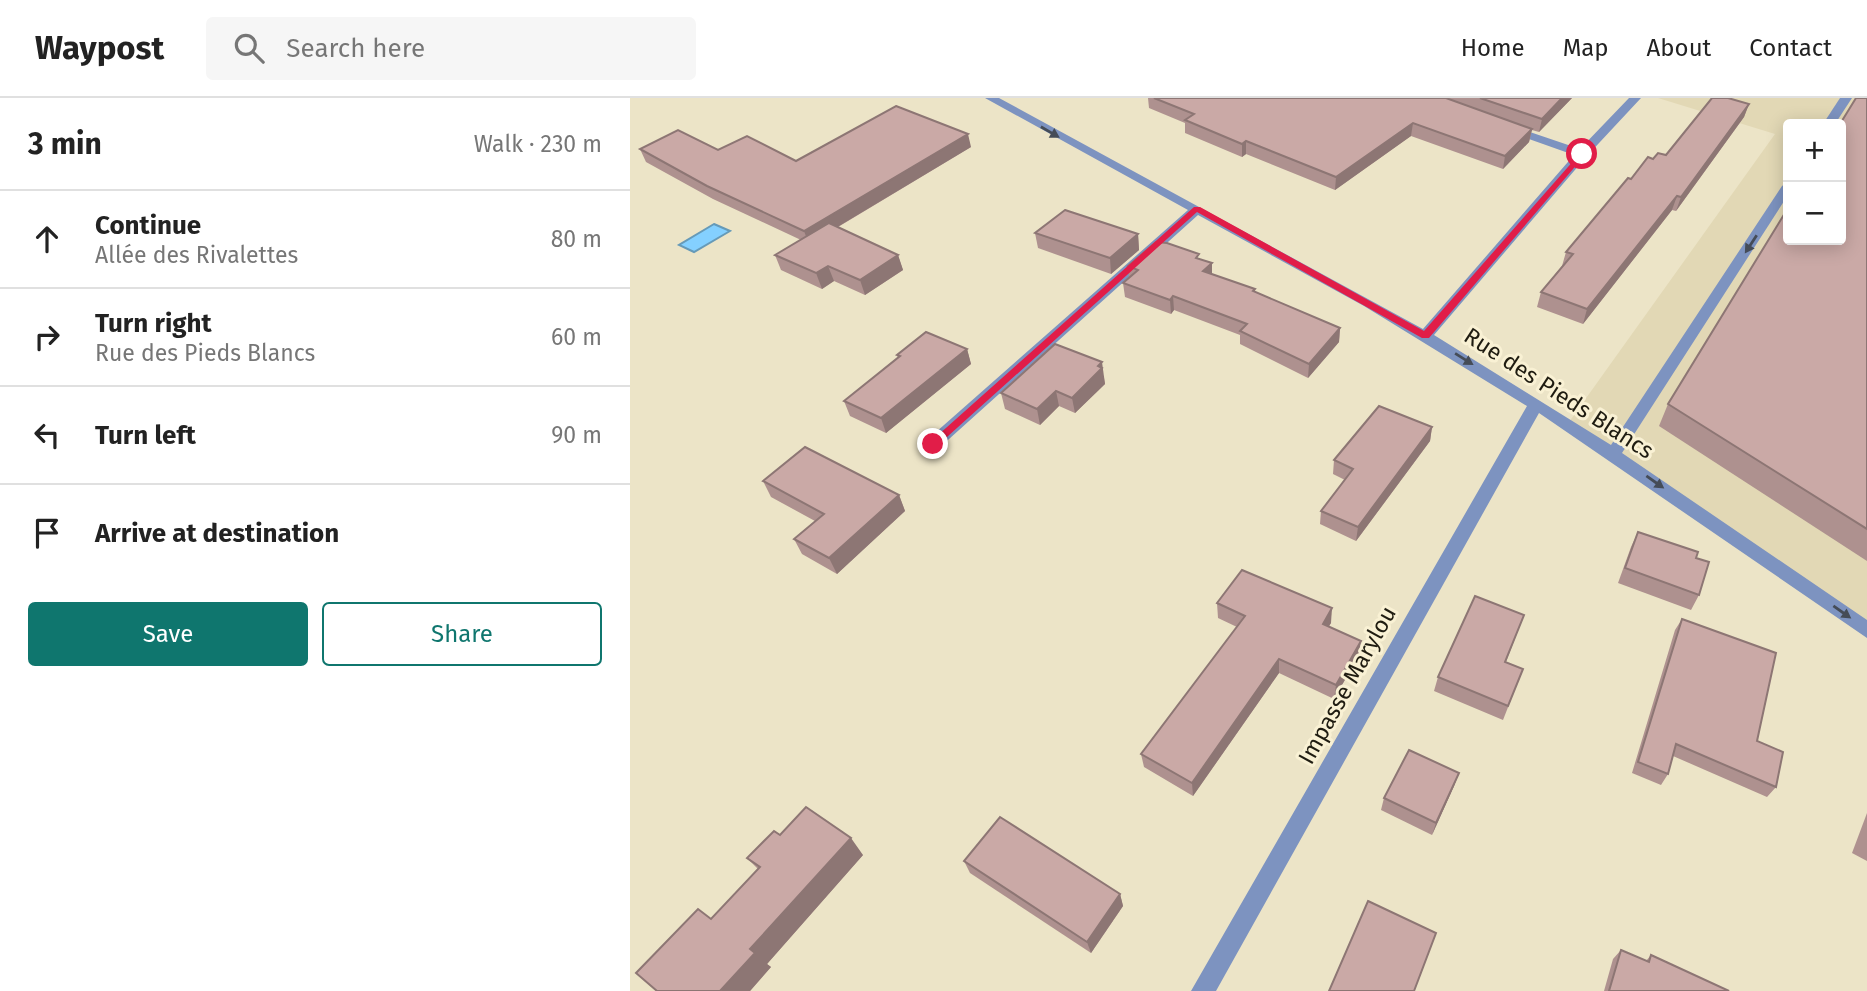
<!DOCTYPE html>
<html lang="en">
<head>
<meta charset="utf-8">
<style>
  :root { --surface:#fff; --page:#f6f6f6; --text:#222; --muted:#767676; --line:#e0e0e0; --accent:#0f766e }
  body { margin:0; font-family:"Fira Sans",sans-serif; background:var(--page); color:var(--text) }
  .controls { position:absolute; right:21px; top:21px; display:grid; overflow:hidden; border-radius:7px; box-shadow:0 4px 18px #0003 }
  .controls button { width:63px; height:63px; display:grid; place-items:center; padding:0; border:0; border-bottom:2px solid var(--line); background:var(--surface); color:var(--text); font:35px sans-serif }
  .stop { position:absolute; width:21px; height:21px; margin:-16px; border:5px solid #e11d48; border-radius:50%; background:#fff }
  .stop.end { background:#e11d48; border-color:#fff; box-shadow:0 2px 7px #0008 }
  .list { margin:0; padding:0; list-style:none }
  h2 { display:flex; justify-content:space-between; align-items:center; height:91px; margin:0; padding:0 28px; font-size:30px }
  h2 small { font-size:23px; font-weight:400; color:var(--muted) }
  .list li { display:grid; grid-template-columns:46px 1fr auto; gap:21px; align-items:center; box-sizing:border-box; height:98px; padding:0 28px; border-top:2px solid var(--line) }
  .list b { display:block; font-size:26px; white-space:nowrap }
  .list p { margin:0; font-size:23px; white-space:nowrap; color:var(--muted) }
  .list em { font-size:23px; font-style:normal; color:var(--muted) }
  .actions { display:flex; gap:14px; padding:21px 28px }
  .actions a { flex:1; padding:16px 0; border:2px solid var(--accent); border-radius:7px; text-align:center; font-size:24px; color:var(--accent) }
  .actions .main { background:var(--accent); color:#fff }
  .icon { flex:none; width:38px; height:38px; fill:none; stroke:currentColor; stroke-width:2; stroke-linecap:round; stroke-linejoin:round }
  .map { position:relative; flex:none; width:1237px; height:893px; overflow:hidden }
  header { display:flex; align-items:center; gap:42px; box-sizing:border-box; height:98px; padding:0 35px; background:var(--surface); border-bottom:2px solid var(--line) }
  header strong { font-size:33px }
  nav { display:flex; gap:38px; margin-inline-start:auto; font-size:24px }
  .search { width:490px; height:63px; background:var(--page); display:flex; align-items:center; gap:18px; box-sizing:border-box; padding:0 24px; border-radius:7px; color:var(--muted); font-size:26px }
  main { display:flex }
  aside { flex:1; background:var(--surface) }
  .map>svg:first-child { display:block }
  .built { fill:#e2d8b5; fill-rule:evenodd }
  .water { fill:#84d0ff; stroke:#669ab8; stroke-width:2 }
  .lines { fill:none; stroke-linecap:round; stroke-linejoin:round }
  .minor { fill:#7d93c0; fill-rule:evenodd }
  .wall { fill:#ae918f }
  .shaded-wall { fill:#8d7674 }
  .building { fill:#caa9a6; stroke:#8d7674; stroke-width:2 }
  .oneway { fill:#454c57 }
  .route { fill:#e11d48 }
  .labels { text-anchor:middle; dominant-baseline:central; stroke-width:6; stroke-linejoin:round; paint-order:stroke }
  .street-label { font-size:23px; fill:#1f1c11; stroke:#f9f1d4 }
</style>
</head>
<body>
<header>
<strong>Waypost</strong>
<div class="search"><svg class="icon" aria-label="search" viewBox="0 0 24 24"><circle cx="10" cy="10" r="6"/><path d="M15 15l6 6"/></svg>Search here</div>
<nav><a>Home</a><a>Map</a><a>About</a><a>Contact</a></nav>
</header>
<main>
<aside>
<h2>3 min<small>Walk · 230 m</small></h2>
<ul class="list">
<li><svg class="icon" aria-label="ahead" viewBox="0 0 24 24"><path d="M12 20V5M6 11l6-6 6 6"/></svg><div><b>Continue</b><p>Allée des Rivalettes</p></div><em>80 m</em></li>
<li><svg class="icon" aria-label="right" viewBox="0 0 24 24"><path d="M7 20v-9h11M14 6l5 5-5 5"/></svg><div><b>Turn right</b><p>Rue des Pieds Blancs</p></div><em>60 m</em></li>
<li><svg class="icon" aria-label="left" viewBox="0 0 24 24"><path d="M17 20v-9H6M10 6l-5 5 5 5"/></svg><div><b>Turn left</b></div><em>90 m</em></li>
<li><svg class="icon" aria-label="arrive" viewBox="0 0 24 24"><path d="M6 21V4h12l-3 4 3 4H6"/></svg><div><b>Arrive at destination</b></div></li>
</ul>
<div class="actions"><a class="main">Save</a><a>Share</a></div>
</aside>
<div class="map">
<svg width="1237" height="893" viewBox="0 0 1237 893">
  <rect width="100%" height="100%" fill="#ece4c7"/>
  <!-- built -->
  <path class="built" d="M1028,0H1237V532L939,324L1145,36ZM1158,26H1211V142H1158Z"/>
  <!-- water -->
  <polygon class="water" points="84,126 100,133 64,154 49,147"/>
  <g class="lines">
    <!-- minor -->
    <g class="minor">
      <polygon points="355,0 369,0 793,231 944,57 874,32 874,28 882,28 950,51 999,0 1011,0 956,59 804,237 981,347 1152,88 1158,84 1158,97 992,355 1237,522 1237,540 909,315 586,893 561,893 897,308 734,208 568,117 309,350 297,350 295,346 297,342 558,112"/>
      <polygon points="1210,0 1222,0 1205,26 1193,26"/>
    </g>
  </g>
  <!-- wall -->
  <g class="wall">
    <polygon points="518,0 942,0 909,34 902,32 899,44 873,71 781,38 705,92 616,56 612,59 555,35 555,25 519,10"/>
    <polygon points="1237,0 1237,463 1029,328 1038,306"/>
    <polygon points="1119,6 1114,19 1046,113 1042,112 953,226 907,209 911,194 932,168 936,154 1001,81 1023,61 1036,57"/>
    <polygon points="341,49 208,129 268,157 273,172 235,197 204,183 192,191 151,172 145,157 171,142 83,101 16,64 10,51 88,52 166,63"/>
    <polygon points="405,135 508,136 509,152 481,176 408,150"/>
    <polygon points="570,161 582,165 582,176 625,191 625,194 710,230 709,244 678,280 610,246 610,237 544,212 541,216 495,199 493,185 499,180 498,168"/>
    <polygon points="337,251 341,266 256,335 220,318 214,303 268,260 267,257"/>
    <polygon points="474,280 475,286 445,315 429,308 410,327 375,311 371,295"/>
    <polygon points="802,329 800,343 726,443 690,426 691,413 715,382 703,376 704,362"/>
    <polygon points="133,383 269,397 275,413 207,476 172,456 164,441 185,423 141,399"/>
    <polygon points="1008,434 1069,497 1061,512 988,485 1001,449"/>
    <polygon points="587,505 701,525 699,528 729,557 704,601 649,575 563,698 514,669 511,656 607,529 588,520"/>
    <polygon points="894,517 876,564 893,571 873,622 804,593 808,579"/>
    <polygon points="1052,521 1127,643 1146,689 1137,699 1043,658 1038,676 1031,687 1002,675 1045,532"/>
    <polygon points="829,675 824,688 802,737 751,712 754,700"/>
    <polygon points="1237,715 1237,763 1222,755"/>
    <polygon points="150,737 233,757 137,866 141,869 120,893 27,893 81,821 128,771 117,760"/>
    <polygon points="334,763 490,796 493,808 461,855 340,775"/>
    <polygon points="991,852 1016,863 1021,857 1099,893 974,893 983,861"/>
  </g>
  <!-- shaded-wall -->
  <g class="shaded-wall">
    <polygon points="932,0 942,0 909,34 912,21"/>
    <polygon points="1119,6 1114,19 1046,113 1051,99"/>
    <polygon points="783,25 781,38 705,92 706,79"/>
    <polygon points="902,31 899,44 873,71 875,58"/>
    <polygon points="338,36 341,49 179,146 174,133"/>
    <polygon points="616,43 616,56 612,59 612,46"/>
    <polygon points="1047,98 1042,112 953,226 957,211"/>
    <polygon points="508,136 509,152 481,176 480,160"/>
    <polygon points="268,157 273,172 235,197 230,182"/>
    <polygon points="582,165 582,179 573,173"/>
    <polygon points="198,168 204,183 192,191 186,175"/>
    <polygon points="543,198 544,212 541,216 540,202"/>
    <polygon points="710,230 709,244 678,280 679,266"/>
    <polygon points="337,251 341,266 256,335 251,320"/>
    <polygon points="472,264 475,286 445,315 442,300"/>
    <polygon points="426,293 429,308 410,327 407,311"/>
    <polygon points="802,329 800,343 726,443 728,429"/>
    <polygon points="269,397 275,413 207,476 199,460"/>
    <polygon points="702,510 701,525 691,540 693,526"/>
    <polygon points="731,543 729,557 704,601 706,587"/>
    <polygon points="649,561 649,575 563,698 562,685"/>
    <polygon points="829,675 824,688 802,737 806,725"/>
    <polygon points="221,740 233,757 137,866 141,869 120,893 91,893 120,851"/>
    <polygon points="490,796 493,808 461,855 457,844"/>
  </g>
  <!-- building -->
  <g class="building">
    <polygon points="524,0 816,0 902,31 875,58 783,25 706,79 616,43 612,46 555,22 564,16"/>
    <polygon points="850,0 932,0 912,21"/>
    <polygon points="1082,0 1098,0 1119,6 1051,99 1047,98 957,211 911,194 943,156 936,154 998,80 1001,81 1018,59 1023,61 1028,55 1036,57"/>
    <polygon points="1226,0 1237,0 1237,431 1038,306 1158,110 1158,142 1211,142 1210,26"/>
    <polygon points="266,8 338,36 174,133 77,88 10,51 48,32 88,52 117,38 166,63"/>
    <polygon points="435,112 508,136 480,160 405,135"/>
    <polygon points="199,125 268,157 230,182 198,168 186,175 145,157"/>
    <polygon points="526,144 537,145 569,156 566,160 582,165 573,173 625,191 623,193 710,230 679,266 610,233 617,226 543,198 540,202 493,185 508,172 498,168"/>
    <polygon points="296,234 337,251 251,320 214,303 270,258 267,257"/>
    <polygon points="425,246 472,264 468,268 472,270 442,300 426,293 407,311 371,295"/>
    <polygon points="749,308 802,329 728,429 691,413 723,371 704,362"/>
    <polygon points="175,349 269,397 199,460 164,441 194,416 133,383"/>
    <polygon points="1008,434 1068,454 1066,460 1079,464 1069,497 995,470"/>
    <polygon points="612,472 702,510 693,526 731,543 706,587 649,561 562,685 511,656 615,518 587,505"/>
    <polygon points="845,498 894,517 875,564 893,571 878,608 808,579"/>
    <polygon points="1052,521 1146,555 1127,643 1153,654 1146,689 1046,646 1038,676 1008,664"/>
    <polygon points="779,652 829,675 806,725 754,700"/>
    <polygon points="176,709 221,740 120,851 125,855 90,893 27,893 6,875 68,811 81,821 130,769 117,760 144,733 150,737"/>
    <polygon points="370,719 490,796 457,844 334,763"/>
    <polygon points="738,803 806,835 784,893 699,893"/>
    <polygon points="991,852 1019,864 1021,857 1099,893 979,893"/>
  </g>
  <!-- one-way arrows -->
  <defs><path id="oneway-solid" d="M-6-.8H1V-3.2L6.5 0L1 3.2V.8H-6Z" transform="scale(1.75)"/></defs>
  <g class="oneway">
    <use href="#oneway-solid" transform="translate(420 34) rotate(30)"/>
    <use href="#oneway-solid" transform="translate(1121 146) rotate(123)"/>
    <use href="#oneway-solid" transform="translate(834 261) rotate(32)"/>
    <use href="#oneway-solid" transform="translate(1025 384) rotate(35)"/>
    <use href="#oneway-solid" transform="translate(1212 514) rotate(35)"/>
  </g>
  <!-- route -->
  <polygon class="route" points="952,53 955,57 799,240 792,240 567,114 307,348 298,346 564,109 570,109 794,233"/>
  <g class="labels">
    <!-- street labels -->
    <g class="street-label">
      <text transform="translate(929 295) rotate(33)">Rue des Pieds Blancs</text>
      <text transform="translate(717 587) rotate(-61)">Impasse Marylou</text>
    </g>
  </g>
</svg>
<div class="controls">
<button>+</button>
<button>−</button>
</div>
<div class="stop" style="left:952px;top:56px"></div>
<div class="stop end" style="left:303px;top:346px"></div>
</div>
</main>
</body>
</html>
